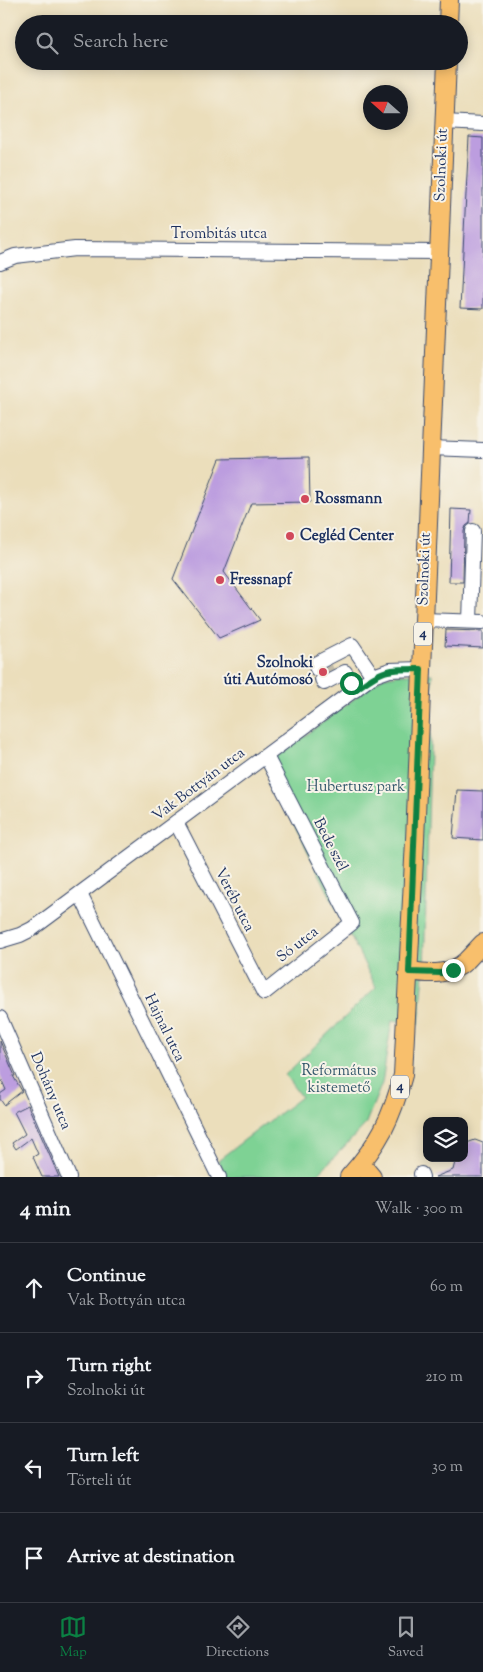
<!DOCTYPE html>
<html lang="en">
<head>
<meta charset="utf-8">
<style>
  :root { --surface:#171b24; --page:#242831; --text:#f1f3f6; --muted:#9ea1a6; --line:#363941; --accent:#0b8043 }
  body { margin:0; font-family:"Sorts Mill Goudy",serif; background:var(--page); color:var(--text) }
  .controls { position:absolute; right:15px; bottom:15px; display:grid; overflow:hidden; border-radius:10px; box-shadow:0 2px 12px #0003 }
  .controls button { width:45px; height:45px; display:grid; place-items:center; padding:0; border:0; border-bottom:1px solid var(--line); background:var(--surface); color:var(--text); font:25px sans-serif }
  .compass { position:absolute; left:363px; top:85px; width:45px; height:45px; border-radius:50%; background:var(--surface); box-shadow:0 2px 12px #0003; rotate:291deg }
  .stop { position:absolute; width:15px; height:15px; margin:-11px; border:4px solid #0b8043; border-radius:50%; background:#fff }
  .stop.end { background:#0b8043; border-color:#fff; box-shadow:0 1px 5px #0008 }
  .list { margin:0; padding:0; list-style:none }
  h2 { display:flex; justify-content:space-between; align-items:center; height:65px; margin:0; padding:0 20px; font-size:21px }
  h2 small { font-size:16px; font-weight:400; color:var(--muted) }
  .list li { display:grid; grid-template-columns:32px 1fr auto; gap:15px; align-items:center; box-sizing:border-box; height:90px; padding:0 20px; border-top:1px solid var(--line) }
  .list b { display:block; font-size:19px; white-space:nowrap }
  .list p { margin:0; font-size:16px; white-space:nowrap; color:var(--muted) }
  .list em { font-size:16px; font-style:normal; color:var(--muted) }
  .icon { flex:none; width:28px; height:28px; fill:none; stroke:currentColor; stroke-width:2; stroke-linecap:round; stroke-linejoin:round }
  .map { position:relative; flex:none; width:483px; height:1177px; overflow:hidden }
  .search { position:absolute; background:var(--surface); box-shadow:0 2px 12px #0003; left:15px; right:15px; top:15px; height:55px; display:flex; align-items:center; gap:12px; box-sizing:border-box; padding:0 18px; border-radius:28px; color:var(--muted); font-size:19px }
  .sheet { height:425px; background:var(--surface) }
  nav { display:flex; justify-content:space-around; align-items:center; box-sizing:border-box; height:70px; border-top:1px solid var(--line); background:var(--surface); font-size:14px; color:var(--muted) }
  nav a { display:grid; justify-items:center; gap:2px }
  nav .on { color:var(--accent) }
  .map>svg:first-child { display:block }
  .green { fill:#7ed294; stroke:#4c8079 }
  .building { fill:#bc9ddf }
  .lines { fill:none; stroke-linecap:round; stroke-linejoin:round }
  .minor-tunnel { stroke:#c1bba8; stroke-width:14; stroke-dasharray:14 7; stroke-linecap:butt }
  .minor-casing { stroke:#3a496c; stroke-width:16 }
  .major-casing { stroke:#3a496c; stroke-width:20 }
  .minor { stroke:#fff; stroke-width:14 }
  .major { stroke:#f8bf6c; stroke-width:18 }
  .route { stroke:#0b8043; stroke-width:6 }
  .poi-dot { fill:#d1495b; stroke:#f7f3e8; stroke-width:2 }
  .labels { text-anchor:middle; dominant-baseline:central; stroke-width:4; stroke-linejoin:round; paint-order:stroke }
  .shield { fill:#f7f3e8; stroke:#5d6a87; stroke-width:1 }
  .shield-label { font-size:14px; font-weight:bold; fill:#1b2f5e }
  .street-label { font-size:15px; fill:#1b2f5e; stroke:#f7f3e8 }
  .poi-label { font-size:15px; font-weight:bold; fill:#1b2f5e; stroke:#f7f3e8; text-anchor:start }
  .park-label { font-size:15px; fill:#34586c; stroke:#f7f3e8 }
</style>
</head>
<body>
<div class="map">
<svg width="483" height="1177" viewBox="0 0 483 1177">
  <rect width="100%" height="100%" fill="#f7f3e8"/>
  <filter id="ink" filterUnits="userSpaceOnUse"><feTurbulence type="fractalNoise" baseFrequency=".02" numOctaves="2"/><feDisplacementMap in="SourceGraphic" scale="10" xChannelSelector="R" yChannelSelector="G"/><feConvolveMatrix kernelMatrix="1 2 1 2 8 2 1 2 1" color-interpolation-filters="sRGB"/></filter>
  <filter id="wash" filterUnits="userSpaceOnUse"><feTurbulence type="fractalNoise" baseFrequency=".0096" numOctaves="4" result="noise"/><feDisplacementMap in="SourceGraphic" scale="20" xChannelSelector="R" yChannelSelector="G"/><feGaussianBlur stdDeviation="1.12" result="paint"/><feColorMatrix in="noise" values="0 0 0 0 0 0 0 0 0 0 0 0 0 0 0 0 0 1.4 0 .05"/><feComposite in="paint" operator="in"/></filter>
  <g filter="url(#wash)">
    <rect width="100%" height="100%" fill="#ebdebb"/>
    <!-- green -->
    <polygon class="green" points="401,674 432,674 424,973 419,1024 392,1020 382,1083 365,1125 315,1177 227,1177 218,1160 301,1097 285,1075 376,987 265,766 383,677"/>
    <g id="blocks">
      <!-- building -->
      <g class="building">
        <polygon points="469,137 483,138 483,309 460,308"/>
        <polygon points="309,457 310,502 251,503 224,572 260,620 219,638 173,579 220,459"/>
        <polygon points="451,509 471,510 470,523 466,526 464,531 463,582 449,582"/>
        <polygon points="446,630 483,631 483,648 445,646"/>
        <polygon points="457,790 483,791 483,840 453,838"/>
        <polygon points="0,1041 15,1076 13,1076 22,1091 4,1105 0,1099 0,1094 6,1090 0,1076"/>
        <polygon points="28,1105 29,1108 59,1177 42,1177 33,1157 38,1154 31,1138 16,1149 12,1143 25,1134 14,1112"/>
        <polygon points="475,1140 483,1143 483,1177 435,1177 453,1170 456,1158 464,1158 464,1144"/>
      </g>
    </g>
  </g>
  <g filter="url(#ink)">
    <use href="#blocks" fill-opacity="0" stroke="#3a496c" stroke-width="1"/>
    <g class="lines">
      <!-- minor-tunnel -->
      <polyline class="minor-tunnel" points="324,665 329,675"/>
      <!-- minor casing -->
      <g class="minor-casing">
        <g id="minor">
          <polyline points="444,122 483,124"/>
          <polyline points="0,262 15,256 75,249 439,252"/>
          <polyline points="430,448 483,450"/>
          <polyline points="423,620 483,622"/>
          <polyline points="470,621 473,531"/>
          <polyline points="317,669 315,664 352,645 373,676"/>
          <polyline points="322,679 324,683 345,672 355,690"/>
          <polyline points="176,822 264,993 352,923 266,756"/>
          <polyline points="80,894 219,1177"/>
          <polyline points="0,941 20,935 32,929 373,676 390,670 421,669"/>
          <polyline points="0,1018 69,1177"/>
          <polyline points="421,1174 422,1177"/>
        </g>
      </g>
      <!-- major casing -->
      <g class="major-casing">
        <g id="major">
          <polyline points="448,24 449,0"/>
          <path d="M409,971C429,974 450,976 466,961C472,955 477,949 483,943"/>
          <polyline points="361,1164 372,1177"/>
          <path d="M349,1177C379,1144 392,1118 403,1075L415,840L447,61"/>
        </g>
      </g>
      <!-- minor -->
      <use href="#minor" class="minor"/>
      <!-- major -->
      <use href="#major" class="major"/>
    </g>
  </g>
  <g class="lines" filter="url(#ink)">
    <!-- route -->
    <path class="route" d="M351,683L355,690C383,669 386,669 421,669L409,972L441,973L453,970"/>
  </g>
  <!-- markers -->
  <g class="poi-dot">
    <circle cx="305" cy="499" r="5"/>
    <circle cx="290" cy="536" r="5"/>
    <circle cx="220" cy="580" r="5"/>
    <circle cx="323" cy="672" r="5"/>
  </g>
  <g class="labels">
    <!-- shield labels -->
    <g class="shield">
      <rect x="414" y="622.5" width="18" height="23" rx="4"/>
      <rect x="391" y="1075.5" width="18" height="23" rx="4"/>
    </g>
    <g class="shield-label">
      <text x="423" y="634">4</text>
      <text x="400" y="1087">4</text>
    </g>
    <!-- street labels -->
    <g class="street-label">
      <text transform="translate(442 165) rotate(-88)">Szolnoki út</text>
      <text x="219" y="234">Trombitás utca</text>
      <text transform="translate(425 569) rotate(-88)">Szolnoki út</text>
      <text transform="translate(199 785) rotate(-37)">Vak Bottyán utca</text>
      <text transform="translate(330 845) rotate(63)">Bede szél</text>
      <text transform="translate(234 900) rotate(63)">Veréb utca</text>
      <text transform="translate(298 945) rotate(-38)">Só utca</text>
      <text transform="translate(164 1028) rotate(64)">Hajnal utca</text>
      <text transform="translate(50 1091) rotate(67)">Dohány utca</text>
    </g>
    <!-- poi labels -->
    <g class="poi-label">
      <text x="315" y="499">Rossmann</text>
      <text x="300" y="536">Cegléd Center</text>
      <text x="230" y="580">Fressnapf</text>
      <text x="313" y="663" text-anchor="end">Szolnoki<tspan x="313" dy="17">úti Autómosó</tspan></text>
    </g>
    <!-- park labels -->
    <g class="park-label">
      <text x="356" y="787">Hubertusz park</text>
      <text x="339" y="1071">Református<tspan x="339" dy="17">kistemető</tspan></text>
    </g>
  </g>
</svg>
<div class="controls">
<button><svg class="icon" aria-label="layers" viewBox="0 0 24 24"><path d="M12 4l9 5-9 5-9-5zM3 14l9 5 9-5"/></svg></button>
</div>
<svg class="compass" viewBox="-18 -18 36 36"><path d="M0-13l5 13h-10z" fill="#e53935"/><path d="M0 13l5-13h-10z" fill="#9ea1a6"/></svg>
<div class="stop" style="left:351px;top:683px"></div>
<div class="stop end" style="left:453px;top:970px"></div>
<div class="search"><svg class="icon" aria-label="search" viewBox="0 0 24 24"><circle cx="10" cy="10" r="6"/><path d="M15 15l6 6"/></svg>Search here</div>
</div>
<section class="sheet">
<h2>4 min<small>Walk · 300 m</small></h2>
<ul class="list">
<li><svg class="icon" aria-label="ahead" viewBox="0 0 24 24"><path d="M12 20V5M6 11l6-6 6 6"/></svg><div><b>Continue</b><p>Vak Bottyán utca</p></div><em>60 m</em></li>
<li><svg class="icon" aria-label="right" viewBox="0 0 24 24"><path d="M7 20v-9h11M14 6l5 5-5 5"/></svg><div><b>Turn right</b><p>Szolnoki út</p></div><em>210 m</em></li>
<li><svg class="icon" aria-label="left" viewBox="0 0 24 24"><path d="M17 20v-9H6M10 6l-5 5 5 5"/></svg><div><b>Turn left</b><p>Törteli út</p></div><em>30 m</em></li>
<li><svg class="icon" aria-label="arrive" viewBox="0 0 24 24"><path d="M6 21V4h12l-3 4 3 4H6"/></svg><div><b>Arrive at destination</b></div></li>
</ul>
</section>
<nav>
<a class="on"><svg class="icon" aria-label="map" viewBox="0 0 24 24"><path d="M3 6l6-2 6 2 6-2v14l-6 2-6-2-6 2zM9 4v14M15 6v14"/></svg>Map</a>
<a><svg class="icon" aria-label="directions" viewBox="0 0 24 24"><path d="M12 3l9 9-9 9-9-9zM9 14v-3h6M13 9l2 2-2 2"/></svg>Directions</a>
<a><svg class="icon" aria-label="saved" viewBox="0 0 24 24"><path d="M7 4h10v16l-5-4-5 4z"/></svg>Saved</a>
</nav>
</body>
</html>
